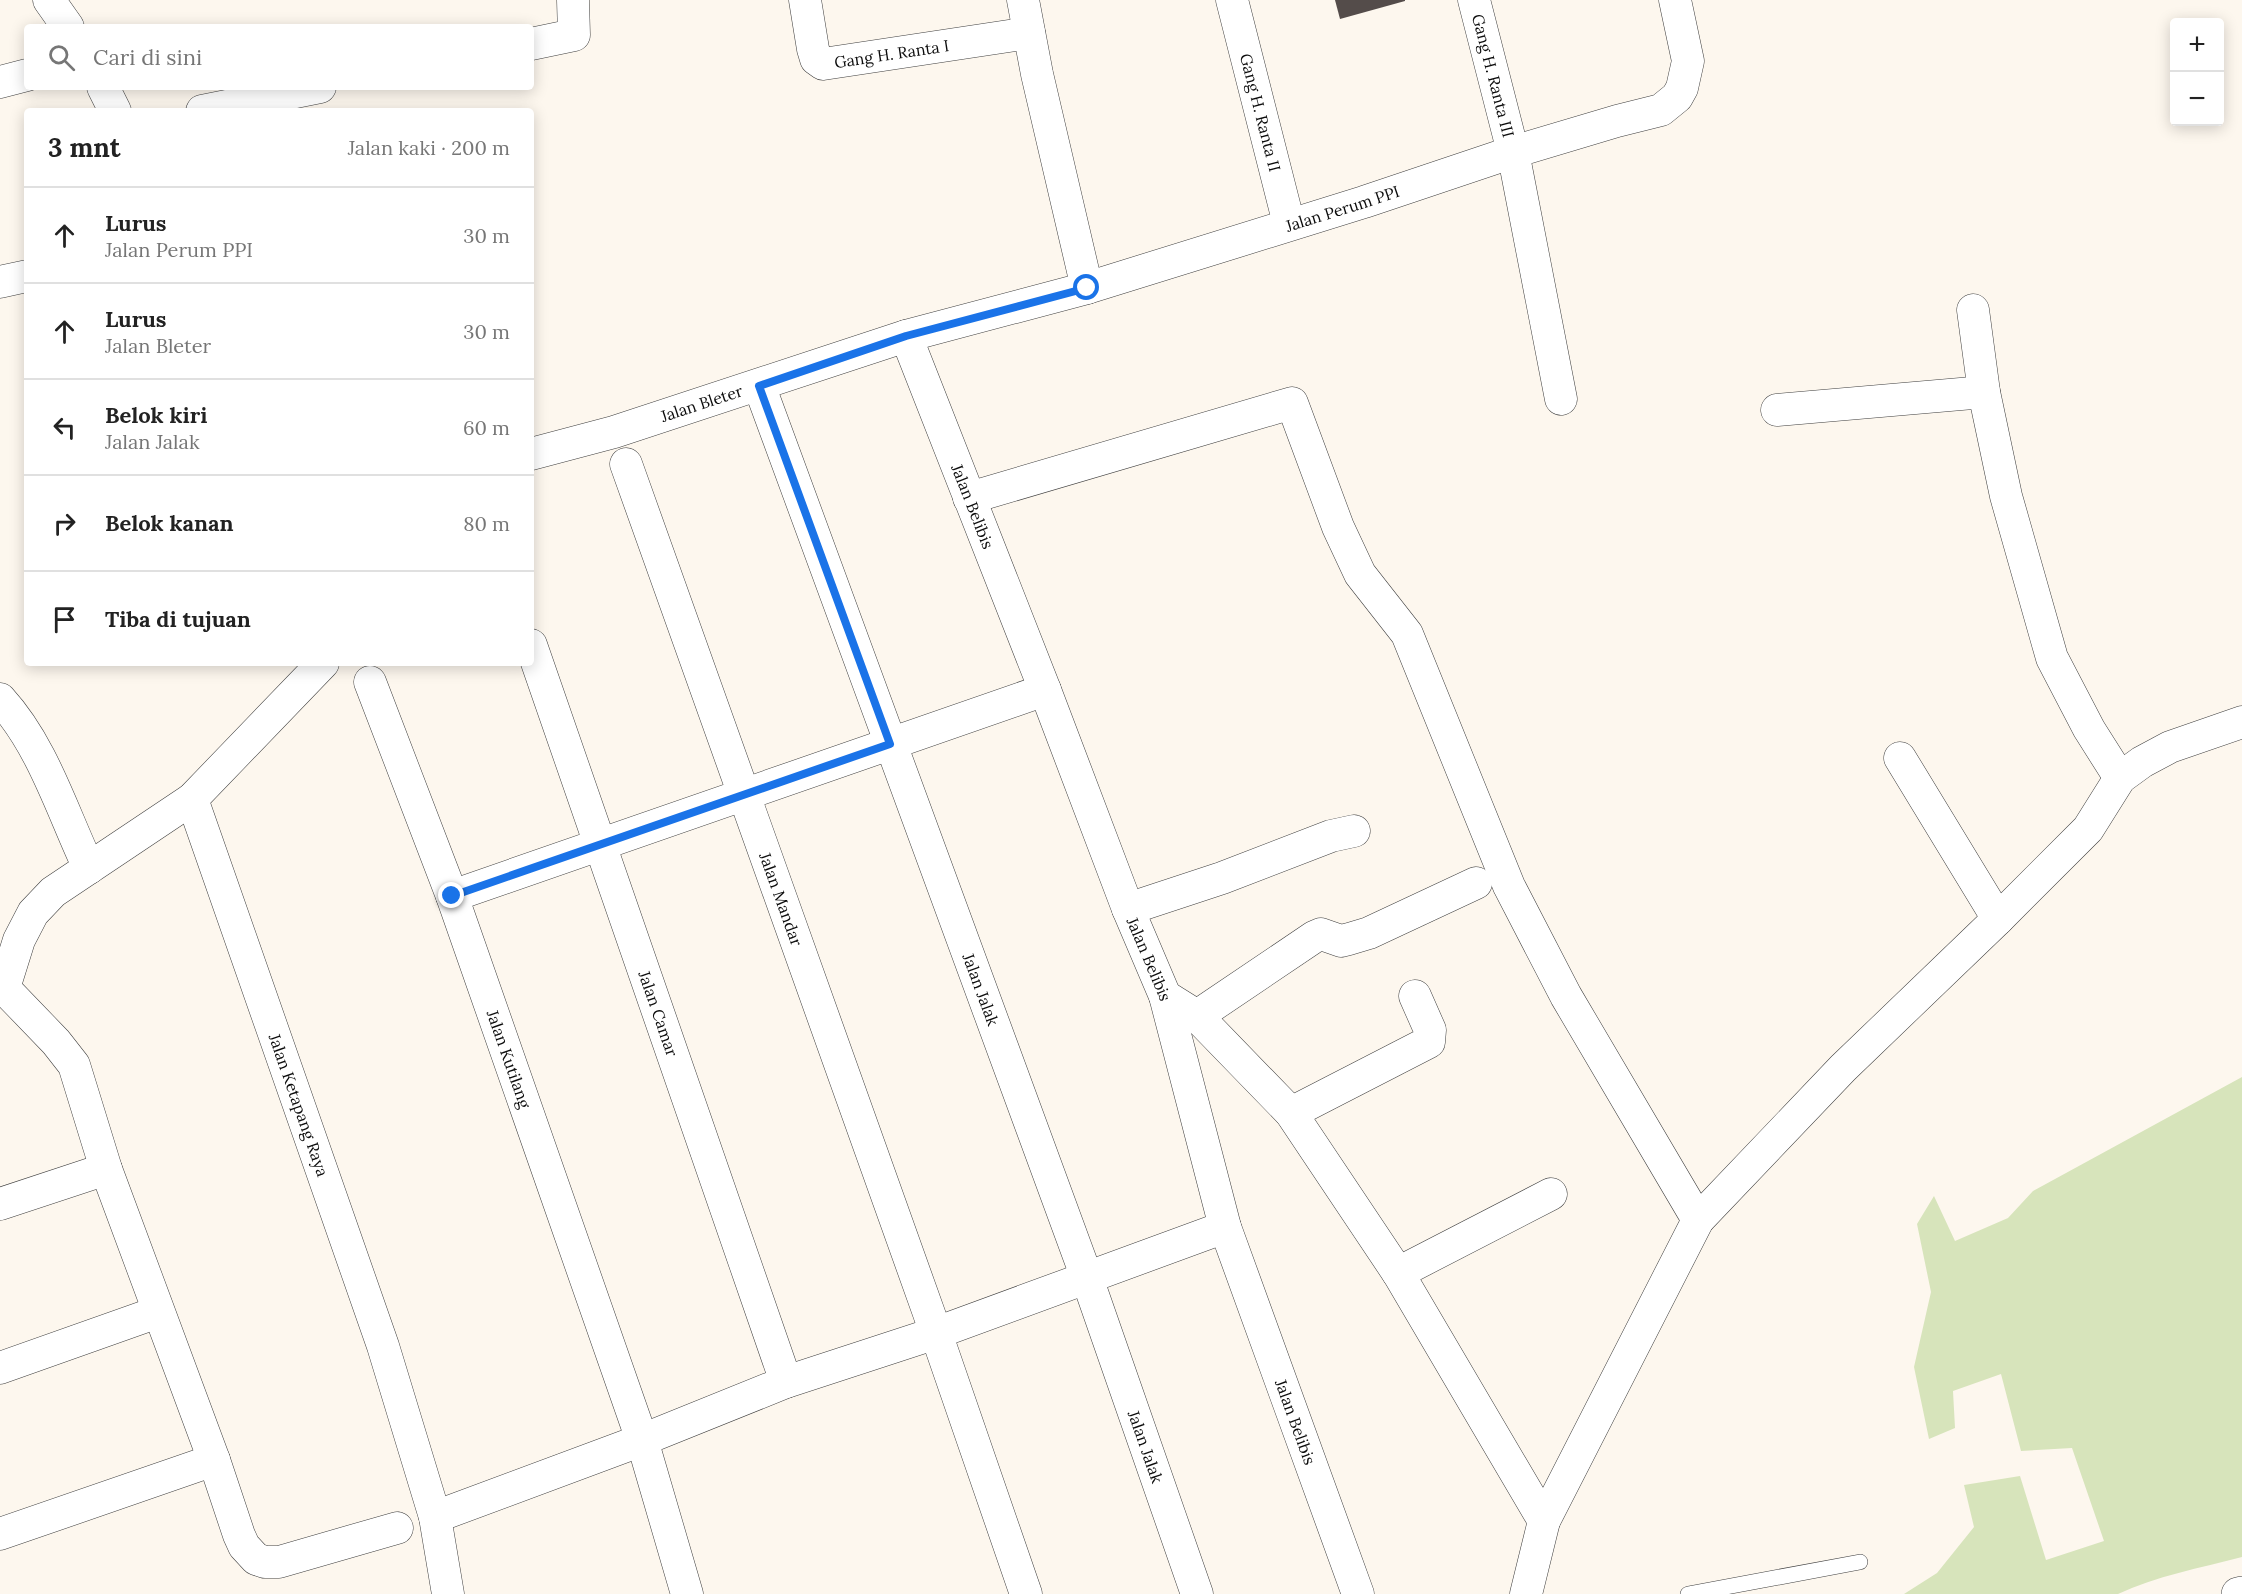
<!DOCTYPE html>
<html lang="id">
<head>
<meta charset="utf-8">
<style>
  :root { --surface:#fff; --page:#f2f2f2; --text:#222; --muted:#767676; --line:#e0e0e0 }
  body { margin:0; font-family:Lora,serif; background:var(--page); color:var(--text) }
  .controls { position:absolute; right:18px; top:18px; display:grid; overflow:hidden; border-radius:6px; box-shadow:0 3px 15px #0003 }
  .controls button { width:54px; height:54px; display:grid; place-items:center; padding:0; border:0; border-bottom:2px solid var(--line); background:var(--surface); color:var(--text); font:30px sans-serif }
  .stop { position:absolute; width:18px; height:18px; margin:-14px; border:4px solid #1a73e8; border-radius:50%; background:#fff }
  .stop.end { background:#1a73e8; border-color:#fff; box-shadow:0 2px 6px #0008 }
  .list { margin:0; padding:0; list-style:none }
  h2 { display:flex; justify-content:space-between; align-items:center; height:78px; margin:0; padding:0 24px; font-size:26px }
  h2 small { font-size:20px; font-weight:400; color:var(--muted) }
  .list li { display:grid; grid-template-columns:39px 1fr auto; gap:18px; align-items:center; box-sizing:border-box; height:96px; padding:0 24px; border-top:2px solid var(--line) }
  .list b { display:block; font-size:22px; white-space:nowrap }
  .list p { margin:0; font-size:20px; white-space:nowrap; color:var(--muted) }
  .list em { font-size:20px; font-style:normal; color:var(--muted) }
  .icon { flex:none; width:33px; height:33px; fill:none; stroke:currentColor; stroke-width:2; stroke-linecap:round; stroke-linejoin:round }
  .map { position:relative; flex:none; width:2242px; height:1594px; overflow:hidden }
  .search { position:absolute; background:var(--surface); box-shadow:0 3px 15px #0003; left:24px; top:24px; width:510px; height:66px; display:flex; align-items:center; gap:15px; box-sizing:border-box; padding:0 21px; border-radius:6px; color:var(--muted); font-size:22px }
  .panel { position:absolute; background:var(--surface); box-shadow:0 3px 15px #0003; left:24px; top:108px; width:510px; height:558px; border-radius:6px }
  .map>svg:first-child { display:block }
  .green { fill:#d7e4bb }
  .building { fill:#544c4a }
  .lines { fill:none; stroke-linecap:round; stroke-linejoin:round }
  .service-casing { stroke:#3f3f3f; stroke-width:16 }
  .minor-casing { stroke:#3f3f3f; stroke-width:33 }
  .tertiary-casing { stroke:#3f3f3f; stroke-width:34 }
  .service { stroke:#fff; stroke-width:15 }
  .minor { stroke:#fff; stroke-width:32 }
  .tertiary { stroke:#fff; stroke-width:33 }
  .route { stroke:#1a73e8; stroke-width:8 }
  .labels { text-anchor:middle; dominant-baseline:central; stroke-width:6; stroke-linejoin:round; paint-order:stroke }
  .street-label { font-size:16px; fill:#0c0c0c; stroke:#fff }
</style>
</head>
<body>
<div class="map">
<svg width="2242" height="1594" viewBox="0 0 2242 1594">
  <rect width="100%" height="100%" fill="#fdf7ee"/>
  <!-- green -->
  <path class="green" d="M2242,1077V1557C2200,1568 2156,1576 2118,1594H1904L1937,1573L1974,1527L1964,1485L2020,1476L2046,1560L2104,1541L2072,1448L2021,1451L2001,1374L1953,1391L1955,1428L1929,1439L1914,1367L1931,1292L1917,1224L1934,1196L1955,1241L2008,1218L2033,1191Z"/>
  <!-- building -->
  <polygon class="building" points="1335,0 1405,0 1405,1 1340,19"/>
  <g class="lines">
    <!-- service casing -->
    <g class="service-casing">
      <polyline id="service" points="1688,1594 1860,1562"/>
    </g>
    <!-- minor casing -->
    <g class="minor-casing">
      <g id="minor">
        <polyline points="49,0 68,27"/>
        <path id="s1" d="M805,0L813,49L816,59L823,64L1029,33"/>
        <polyline points="1023,0 1037,74 1087,288"/>
        <path id="s2" d="M1232,0L1289,224"/>
        <path id="s3" d="M1474,0L1513,152L1561,399"/>
        <polyline points="531,44 574,35 573,0"/>
        <polyline points="0,82 27,75"/>
        <polyline points="103,87 115,111"/>
        <polyline points="202,111 320,87"/>
        <polyline points="0,282 27,276"/>
        <polyline points="1973,310 1984,392 2006,496 2052,658 2089,729 2120,778"/>
        <path id="s4" d="M906,336L1045,690L1128,909L1165,996L1225,1227L1358,1594"/>
        <path id="s5" d="M759,385L1087,1278L1197,1594"/>
        <polyline points="1777,410 1984,392"/>
        <path id="s6" d="M531,454L614,432L906,336L1087,288L1364,202L1513,152L1617,121L1661,110L1677,97L1682,88L1688,61L1675,0"/>
        <path id="s7" d="M626,464L936,1333L1026,1594"/>
        <polyline points="969,498 1292,403 1338,527 1360,574 1407,634 1509,886 1566,996 1698,1220"/>
        <path id="s8" d="M531,645L786,1382"/>
        <path id="s9" d="M323,663L192,799L383,1346L435,1517L448,1594"/>
        <path id="s10" d="M370,682L452,896L642,1440L687,1594"/>
        <path d="M0,699C43,746 62,811 89,868"/>
        <polyline points="1900,758 1998,919"/>
        <polyline points="192,799 53,892 33,913 19,940 4,988 56,1042 74,1065 106,1169 214,1460 239,1535 244,1546 256,1559 265,1562 279,1562 397,1528"/>
        <polyline points="452,896 1045,690"/>
        <polyline points="1128,909 1222,878 1331,836 1354,831"/>
        <polyline points="1165,996 1197,1016 1291,1113 1398,1273 1544,1521 1526,1594"/>
        <polyline points="1197,1016 1314,937 1321,934 1341,941 1349,939 1369,933 1476,883"/>
        <polyline points="1291,1113 1429,1042 1430,1030 1415,996"/>
        <polyline points="0,1204 106,1169"/>
        <polyline points="1398,1273 1551,1194"/>
        <polyline points="0,1368 158,1312"/>
        <polyline points="435,1517 642,1440 786,1382 936,1333 1225,1227"/>
        <polyline points="1544,1521 1698,1220 1843,1068 1998,919 2088,829 2120,778 2142,762 2170,747 2242,722"/>
        <polyline points="0,1534 214,1460"/>
      </g>
    </g>
    <!-- tertiary casing -->
    <g class="tertiary-casing">
      <polyline id="tertiary" points="2238,1594 2242,1593"/>
    </g>
    <!-- service -->
    <use href="#service" class="service"/>
    <!-- minor -->
    <use href="#minor" class="minor"/>
    <!-- tertiary -->
    <use href="#tertiary" class="tertiary"/>
  </g>
  <g class="lines">
    <!-- route -->
    <polyline class="route" points="452,896 890,744 759,386 906,336 1087,288"/>
  </g>
  <g class="labels">
    <!-- street labels -->
    <g class="street-label">
      <text stroke="none"><textPath href="#s1" startOffset="138">Gang H. Ranta I</textPath></text>
      <text stroke="none"><textPath href="#s3" startOffset="78">Gang H. Ranta III</textPath></text>
      <text stroke="none"><textPath href="#s2" startOffset="116">Gang H. Ranta II</textPath></text>
      <text stroke="none"><textPath href="#s6" startOffset="848">Jalan Perum PPI</textPath></text>
      <text stroke="none"><textPath href="#s6" startOffset="178">Jalan Bleter</textPath></text>
      <text stroke="none"><textPath href="#s4" startOffset="183">Jalan Belibis</textPath></text>
      <text stroke="none"><textPath href="#s7" startOffset="462">Jalan Mandar</textPath></text>
      <text stroke="none"><textPath href="#s4" startOffset="669">Jalan Belibis</textPath></text>
      <text stroke="none"><textPath href="#s5" startOffset="644">Jalan Jalak</textPath></text>
      <text stroke="none"><textPath href="#s8" startOffset="390">Jalan Camar</textPath></text>
      <text stroke="none"><textPath href="#s10" startOffset="402">Jalan Kutilang</textPath></text>
      <text stroke="none"><textPath href="#s9" startOffset="513">Jalan Ketapang Raya</textPath></text>
      <text stroke="none"><textPath href="#s4" startOffset="1155">Jalan Belibis</textPath></text>
      <text stroke="none"><textPath href="#s5" startOffset="1130">Jalan Jalak</textPath></text>
    </g>
  </g>
</svg>
<div class="controls">
<button>+</button>
<button>−</button>
</div>
<div class="stop" style="left:1087px;top:288px"></div>
<div class="stop end" style="left:452px;top:896px"></div>
<div class="search"><svg class="icon" aria-label="search" viewBox="0 0 24 24"><circle cx="10" cy="10" r="6"/><path d="M15 15l6 6"/></svg>Cari di sini</div>
<section class="panel">
<h2>3 mnt<small>Jalan kaki · 200 m</small></h2>
<ul class="list">
<li><svg class="icon" aria-label="ahead" viewBox="0 0 24 24"><path d="M12 20V5M6 11l6-6 6 6"/></svg><div><b>Lurus</b><p>Jalan Perum PPI</p></div><em>30 m</em></li>
<li><svg class="icon" aria-label="ahead" viewBox="0 0 24 24"><path d="M12 20V5M6 11l6-6 6 6"/></svg><div><b>Lurus</b><p>Jalan Bleter</p></div><em>30 m</em></li>
<li><svg class="icon" aria-label="left" viewBox="0 0 24 24"><path d="M17 20v-9H6M10 6l-5 5 5 5"/></svg><div><b>Belok kiri</b><p>Jalan Jalak</p></div><em>60 m</em></li>
<li><svg class="icon" aria-label="right" viewBox="0 0 24 24"><path d="M7 20v-9h11M14 6l5 5-5 5"/></svg><div><b>Belok kanan</b></div><em>80 m</em></li>
<li><svg class="icon" aria-label="arrive" viewBox="0 0 24 24"><path d="M6 21V4h12l-3 4 3 4H6"/></svg><div><b>Tiba di tujuan</b></div></li>
</ul>
</section>
</div>
</body>
</html>
